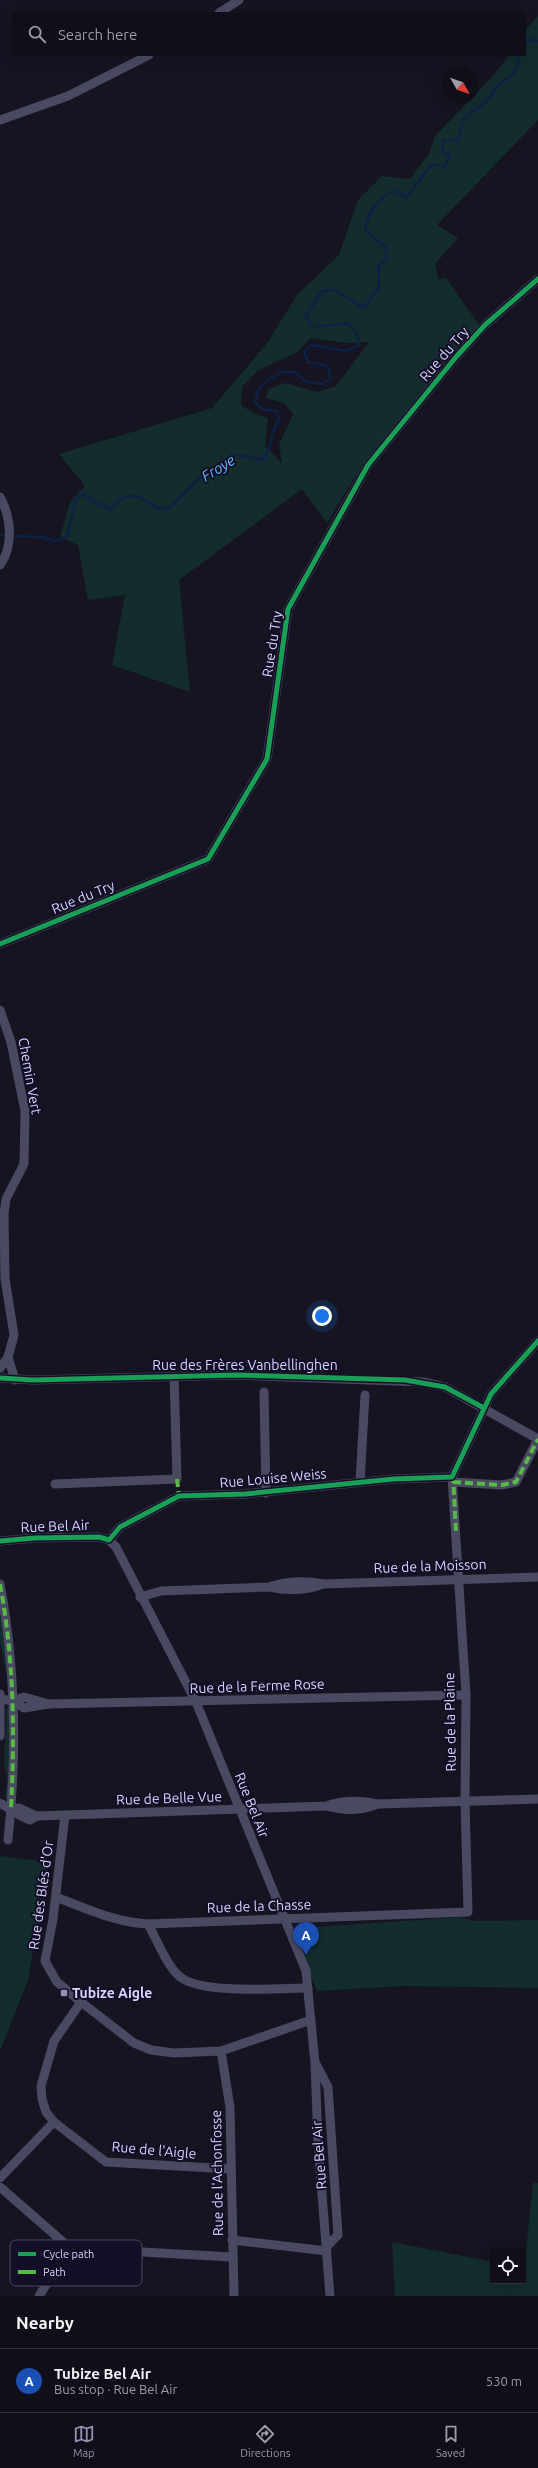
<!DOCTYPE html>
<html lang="en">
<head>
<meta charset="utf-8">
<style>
  :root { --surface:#100f19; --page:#191822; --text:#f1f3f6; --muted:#9c9ca2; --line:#302f38; --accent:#9591b1 }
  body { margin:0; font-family:Ubuntu,sans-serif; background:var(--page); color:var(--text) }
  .controls { position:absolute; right:12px; bottom:12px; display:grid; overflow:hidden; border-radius:0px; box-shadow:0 4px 16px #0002 }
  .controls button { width:36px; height:36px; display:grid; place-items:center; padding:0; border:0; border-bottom:1px solid var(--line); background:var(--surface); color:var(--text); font:20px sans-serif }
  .compass { position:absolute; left:442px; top:68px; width:36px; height:36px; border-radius:50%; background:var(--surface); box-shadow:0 4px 16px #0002; rotate:130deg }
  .you { position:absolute; left:322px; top:1316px; width:14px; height:14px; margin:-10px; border:3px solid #fff; border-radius:50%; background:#1a73e8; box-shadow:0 0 0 6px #1a73e833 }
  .badge { display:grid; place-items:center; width:26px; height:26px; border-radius:50%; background:var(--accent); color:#fff; font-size:13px; font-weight:700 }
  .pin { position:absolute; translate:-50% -33px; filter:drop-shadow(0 1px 2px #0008) }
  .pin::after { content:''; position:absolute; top:21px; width:14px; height:12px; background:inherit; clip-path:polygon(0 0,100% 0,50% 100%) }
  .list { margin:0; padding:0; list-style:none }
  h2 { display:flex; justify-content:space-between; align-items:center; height:52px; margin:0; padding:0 16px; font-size:17px }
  h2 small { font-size:13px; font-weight:400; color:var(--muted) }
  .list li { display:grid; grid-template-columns:26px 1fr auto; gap:12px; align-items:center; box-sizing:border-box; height:64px; padding:0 16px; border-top:1px solid var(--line) }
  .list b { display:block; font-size:15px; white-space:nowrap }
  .list p { margin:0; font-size:13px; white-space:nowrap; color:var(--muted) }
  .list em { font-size:13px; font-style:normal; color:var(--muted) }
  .icon { flex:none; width:22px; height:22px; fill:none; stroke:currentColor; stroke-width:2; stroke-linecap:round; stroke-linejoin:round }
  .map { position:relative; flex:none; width:538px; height:2296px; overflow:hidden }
  .search { position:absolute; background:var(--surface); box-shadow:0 4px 16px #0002; left:12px; right:12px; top:12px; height:44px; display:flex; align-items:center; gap:10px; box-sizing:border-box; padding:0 14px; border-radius:0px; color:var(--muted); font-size:15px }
  .sheet { height:116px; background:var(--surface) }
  nav { display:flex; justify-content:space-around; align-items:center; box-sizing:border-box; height:56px; border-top:1px solid var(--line); background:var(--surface); font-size:11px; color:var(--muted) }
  nav a { display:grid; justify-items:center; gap:2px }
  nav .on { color:var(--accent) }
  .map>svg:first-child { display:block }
  .green { fill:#132c2d; fill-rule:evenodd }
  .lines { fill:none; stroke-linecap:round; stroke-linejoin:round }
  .stream { stroke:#0d2144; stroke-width:2.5 }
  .street { stroke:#4a4962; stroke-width:9 }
  .quiet { stroke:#58b947; stroke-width:4; stroke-dasharray:8 4; stroke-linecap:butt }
  .cycleway-casing { stroke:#130f26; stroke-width:8 }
  .cycleway { stroke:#1a9f57; stroke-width:5 }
  .poi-dot { fill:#9591b1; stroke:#130f26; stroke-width:1.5 }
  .labels { text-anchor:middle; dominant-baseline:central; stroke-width:4; stroke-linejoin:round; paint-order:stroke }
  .street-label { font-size:14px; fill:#d9d4ff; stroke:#130f26 }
  .poi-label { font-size:14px; font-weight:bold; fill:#d9d4ff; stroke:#130f26; text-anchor:start }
  .water-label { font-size:15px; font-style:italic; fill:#62b6ff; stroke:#130f26 }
  .key { fill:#130f26; stroke:#4e4a67; stroke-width:1 }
  .key-label { font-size:11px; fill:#d9d4ff }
</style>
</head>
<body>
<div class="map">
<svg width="538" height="2296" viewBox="0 0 538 2296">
  <rect width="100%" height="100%" fill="#161421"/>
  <!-- green -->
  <g class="green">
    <path d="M538,16V120L437,225L458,238L435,264L438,279L446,278L480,326L456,349L362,465L327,523L302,489L179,580L190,692L112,665L125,595L88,600L78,545L60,537L70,502L85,486L59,454L212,408L268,342L297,295L339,255L358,200L382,176L410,179L429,154L435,136L492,77L509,55H525V30ZM310,338L348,343L369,342L336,386L317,392L285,383L268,389L266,398L284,403L293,414L279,445L282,463L265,446L268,418L253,413L241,405L242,387L257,371L299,351Z"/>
    <polygon points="0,1603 4,1626 8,1684 0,1641"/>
    <polygon points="8,1707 10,1708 8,1800 5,1798 7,1777 4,1764 6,1709"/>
    <polygon points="0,1856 48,1862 28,1980 0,2051"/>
    <path d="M461,1917L475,1921L538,1920V1988L403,1986L317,1991C312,1977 292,1940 301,1928Z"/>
    <polygon points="533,2183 538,2183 538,2296 395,2296 392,2242 493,2262 493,2281 523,2281"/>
  </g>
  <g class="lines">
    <!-- stream -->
    <g class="stream">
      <polyline points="525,44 529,40 538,41"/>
      <polyline points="0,535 6,536"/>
      <path d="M11,536L41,537L58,541L67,536L76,499L83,494L94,502L111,509C128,487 139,497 159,509L170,507L201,477L236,454L262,460C274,448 268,434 279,419L276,411L262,409L255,402L258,390L269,379L283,372H294L307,382L323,384L331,379L328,366L308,362L304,352L312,345L346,351L359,345L357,334L347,323L313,327L306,316L322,291L335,290L364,308L379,287L378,266L387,259L385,247L365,230C368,210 378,199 395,190L406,198L431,165L445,166L450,155L443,152V141L458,140L464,118L487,101L498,85L511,76L518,66V55"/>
    </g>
    <!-- street -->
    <g class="street">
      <polyline points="219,13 239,0"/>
      <polyline points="0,120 68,96 149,55"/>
      <path d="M0,497C11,517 14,546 0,565"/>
      <polyline points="0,944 208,859 267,759 288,609 368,465 456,357 485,325 538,279"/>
      <polyline points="0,1010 11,1042 25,1111 24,1164 6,1199 4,1214 5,1279 14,1335 8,1357 0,1368"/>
      <polyline points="8,1357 15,1380"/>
      <polyline points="0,1378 33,1380 237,1375 423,1382 445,1387 538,1439"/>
      <polyline points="264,1392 266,1493"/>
      <polyline points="360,1482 365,1395"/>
      <polyline points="453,1482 502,1485 516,1482 538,1439"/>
      <polyline points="55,1484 177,1479 174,1376"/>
      <polyline points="109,1540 120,1527 179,1496 245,1494 394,1479 452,1477"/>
      <polyline points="0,1541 35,1538 99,1537 109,1540 116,1547 196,1702 306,1971 315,2063 318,2143 330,2296"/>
      <path d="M0,1584C16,1669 17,1755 8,1840"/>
      <polyline points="323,1584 538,1577"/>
      <path d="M140,1597L161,1591L269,1587C288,1581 304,1580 323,1584C305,1591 288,1591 269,1587"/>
      <polyline points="0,1694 0,1736"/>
      <polyline points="0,1699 14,1701 24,1708 49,1704 24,1697 14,1701"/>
      <polyline points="49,1704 466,1695"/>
      <path d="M0,1803C11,1809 18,1816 30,1820L37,1816L326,1806C345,1811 359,1811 378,1804C360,1800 344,1800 326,1806"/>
      <polyline points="378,1804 538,1799"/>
      <polyline points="11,1809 19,1808 37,1816"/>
      <polyline points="65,1815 53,1919 45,1961 57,1982 81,2002 134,2043 151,2050 174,2053 221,2051 311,2020"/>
      <path d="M56,1897C87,1909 115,1922 148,1924L468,1912L465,1802L466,1695L452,1477L491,1394L538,1341"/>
      <path d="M148,1924C157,1940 166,1964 179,1976C200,1995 280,1988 308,1988"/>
      <polyline points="81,2002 54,2041 41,2086 42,2099 46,2112 54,2122 106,2162 231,2169"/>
      <polyline points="221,2051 230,2107 234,2296"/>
      <polyline points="316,2064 328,2087 338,2235 328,2245"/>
      <polyline points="0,2178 54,2122"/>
      <polyline points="0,2187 70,2248 232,2257"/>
      <polyline points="232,2240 327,2251"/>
      <polyline points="39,2296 70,2248"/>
    </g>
    <!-- quiet -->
    <g class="quiet">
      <polyline points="453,1475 456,1532"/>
      <polyline points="177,1479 179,1496"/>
      <polyline points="453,1482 502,1485 516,1482 538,1439"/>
      <path d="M0,1584C14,1659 15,1733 11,1809"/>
    </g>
    <!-- cycleway casing -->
    <g class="cycleway-casing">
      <g id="cycleway">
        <polyline points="0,944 208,859 267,759 288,609 368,465 456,357 485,325 538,279"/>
        <polyline points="0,1378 33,1380 237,1375 405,1380 445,1387 484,1408"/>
        <polyline points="0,1541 35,1538 99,1537 109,1540 120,1527 179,1496 245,1494 394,1479 452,1477 491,1394 538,1341"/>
      </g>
    </g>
    <!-- cycleway -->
    <use href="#cycleway" class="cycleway"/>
  </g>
  <!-- markers -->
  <rect class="poi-dot" x="60" y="1989" width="8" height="8" rx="2"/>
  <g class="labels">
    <!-- street labels -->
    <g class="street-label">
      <text transform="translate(444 354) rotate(-49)">Rue du Try</text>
      <text transform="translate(272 644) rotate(-81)">Rue du Try</text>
      <text transform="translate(83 897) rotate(-22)">Rue du Try</text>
      <text transform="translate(30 1076) rotate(80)">Chemin Vert</text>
      <text x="245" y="1365">Rue des Frères Vanbellinghen</text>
      <text transform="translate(273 1478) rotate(-5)">Rue Louise Weiss</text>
      <text transform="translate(55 1526) rotate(-2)">Rue Bel Air</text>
      <text transform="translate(430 1566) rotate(-2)">Rue de la Moisson</text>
      <text transform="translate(257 1686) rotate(-2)">Rue de la Ferme Rose</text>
      <text transform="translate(450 1722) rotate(-91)">Rue de la Plaine</text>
      <text transform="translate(169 1798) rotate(-2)">Rue de Belle Vue</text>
      <text transform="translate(252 1805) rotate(68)">Rue Bel Air</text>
      <text transform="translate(41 1895) rotate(-82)">Rue des Blés d'Or</text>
      <text transform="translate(259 1906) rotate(-2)">Rue de la Chasse</text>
      <text transform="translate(154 2150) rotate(5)">Rue de l'Aigle</text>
      <text transform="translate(319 2155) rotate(-94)">Rue Bel Air</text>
      <text transform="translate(217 2173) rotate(-91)">Rue de l'Achonfosse</text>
    </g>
    <!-- poi labels -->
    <g class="poi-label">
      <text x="72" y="1993">Tubize Aigle</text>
    </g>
    <!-- water labels -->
    <g class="water-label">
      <text transform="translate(218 468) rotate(-32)">Froye</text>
    </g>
  </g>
  <!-- legend -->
  <rect x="10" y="2240" width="132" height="46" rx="6" class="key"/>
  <rect x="18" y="2252" width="18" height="4" fill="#1a9f57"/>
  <rect x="18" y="2270" width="18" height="4" fill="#58b947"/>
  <g class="key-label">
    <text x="43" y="2258">Cycle path</text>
    <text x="43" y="2276">Path</text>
  </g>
</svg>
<div class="controls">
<button><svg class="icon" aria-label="locate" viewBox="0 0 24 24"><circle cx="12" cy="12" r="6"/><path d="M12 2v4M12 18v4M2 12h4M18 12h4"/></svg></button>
</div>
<svg class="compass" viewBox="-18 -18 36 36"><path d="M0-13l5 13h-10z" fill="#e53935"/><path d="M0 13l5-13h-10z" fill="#9c9ca2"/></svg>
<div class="you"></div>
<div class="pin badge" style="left:306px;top:1955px;background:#1a4fb4">A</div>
<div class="search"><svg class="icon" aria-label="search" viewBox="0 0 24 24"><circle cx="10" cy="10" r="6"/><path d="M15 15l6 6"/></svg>Search here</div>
</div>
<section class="sheet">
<h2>Nearby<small></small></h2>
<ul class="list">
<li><span class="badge" style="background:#1a4fb4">A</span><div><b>Tubize Bel Air</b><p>Bus stop · Rue Bel Air</p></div><em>530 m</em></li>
</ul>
</section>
<nav>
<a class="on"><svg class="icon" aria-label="map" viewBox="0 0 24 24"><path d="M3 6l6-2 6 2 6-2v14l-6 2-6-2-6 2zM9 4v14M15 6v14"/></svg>Map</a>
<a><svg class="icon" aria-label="directions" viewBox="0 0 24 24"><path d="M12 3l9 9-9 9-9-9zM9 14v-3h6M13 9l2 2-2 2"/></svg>Directions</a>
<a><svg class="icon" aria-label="saved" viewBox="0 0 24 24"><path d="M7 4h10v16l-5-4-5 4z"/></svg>Saved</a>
</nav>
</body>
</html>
